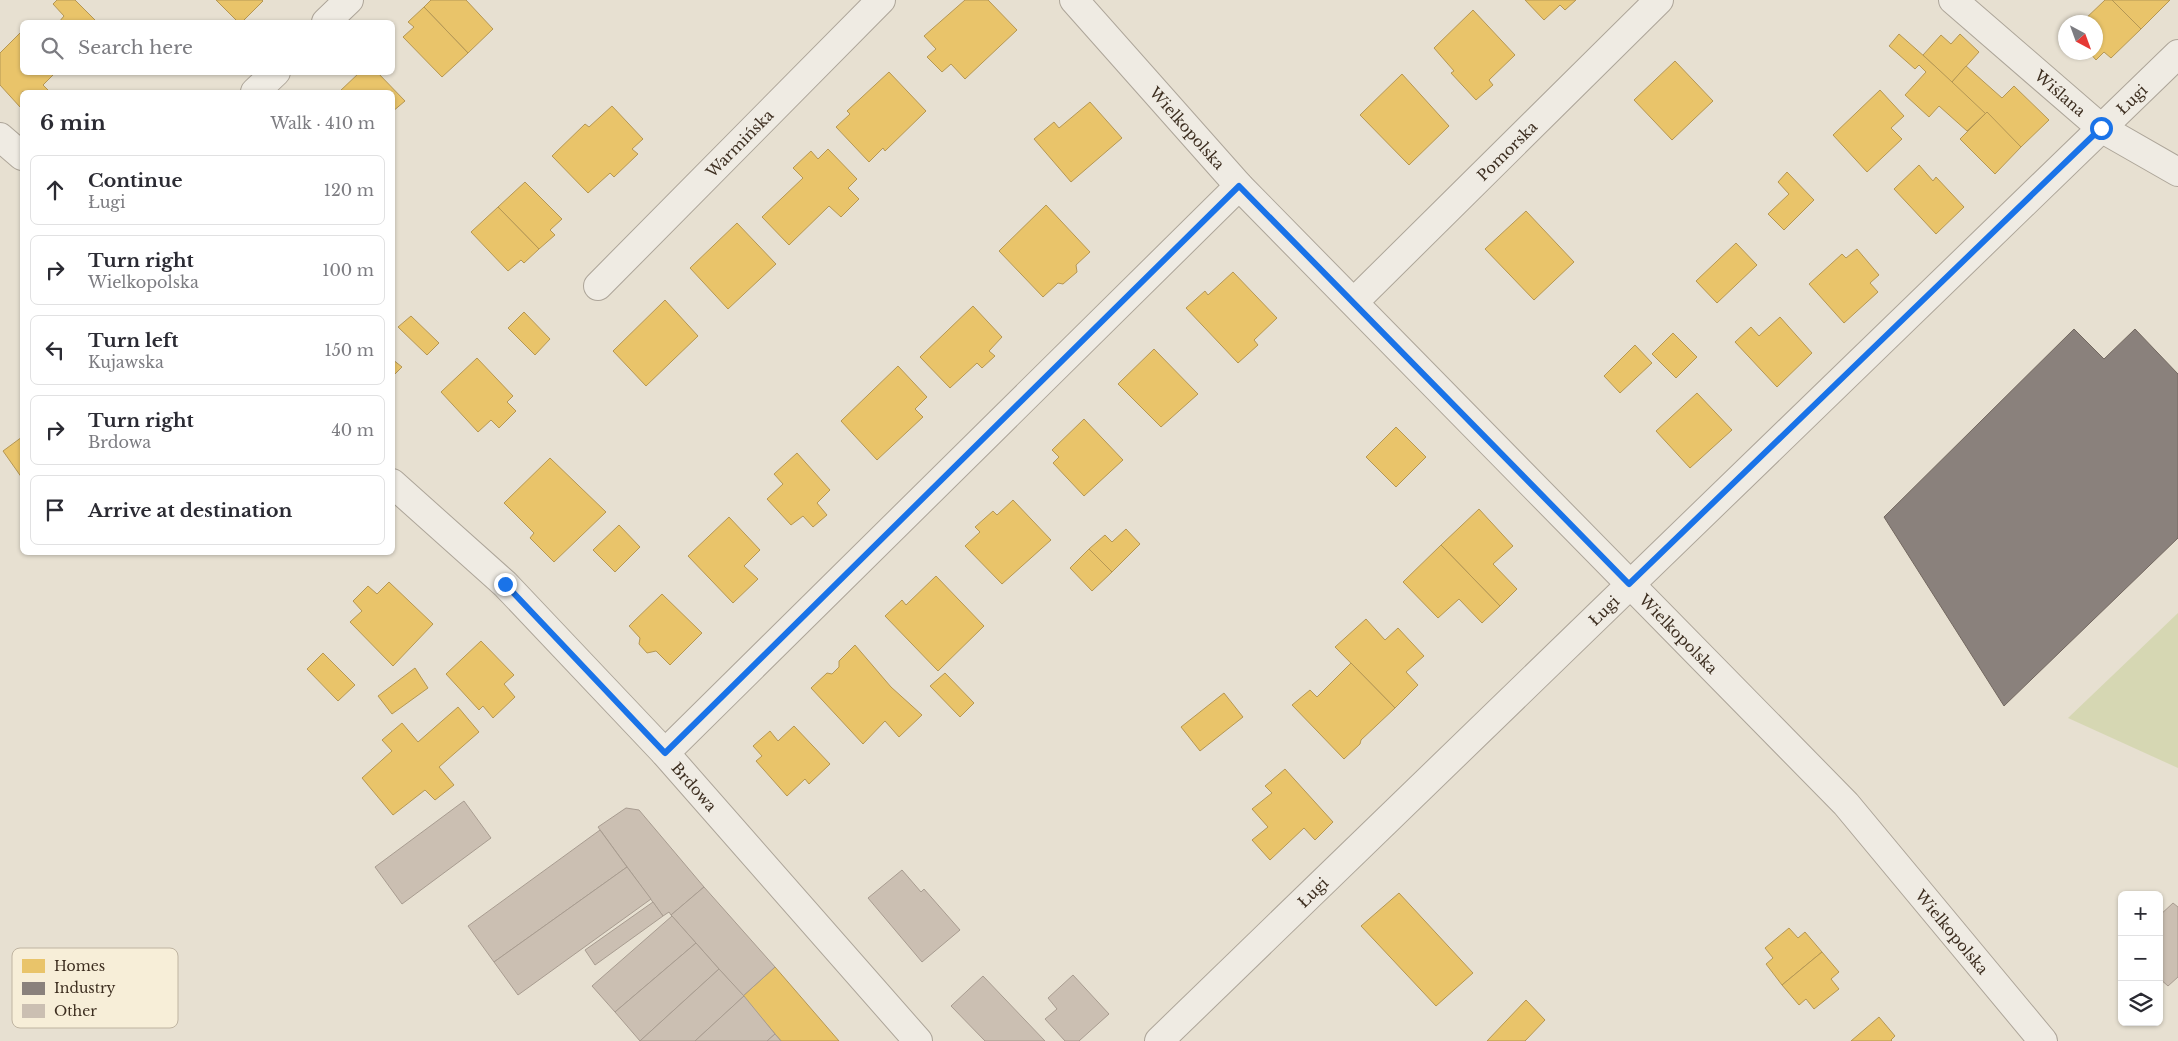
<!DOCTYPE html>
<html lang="en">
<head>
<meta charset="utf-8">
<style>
  :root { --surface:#fff; --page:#f2f2f3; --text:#2b2b33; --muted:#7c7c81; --line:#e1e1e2 }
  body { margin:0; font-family:"Libre Baskerville",serif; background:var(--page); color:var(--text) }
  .controls { position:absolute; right:15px; bottom:15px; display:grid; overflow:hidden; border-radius:8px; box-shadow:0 1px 4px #0004 }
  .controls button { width:45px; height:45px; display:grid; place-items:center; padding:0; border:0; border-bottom:1px solid var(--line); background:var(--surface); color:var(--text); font:25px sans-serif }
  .compass { position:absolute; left:2058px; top:15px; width:45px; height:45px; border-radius:50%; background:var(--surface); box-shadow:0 1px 4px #0004; rotate:139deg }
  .stop { position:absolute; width:15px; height:15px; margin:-11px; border:4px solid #1a73e8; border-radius:50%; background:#fff }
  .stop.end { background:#1a73e8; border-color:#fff; box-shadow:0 1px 5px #0008 }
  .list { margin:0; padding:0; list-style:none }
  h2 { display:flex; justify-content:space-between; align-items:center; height:65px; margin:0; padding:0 20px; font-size:21px }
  h2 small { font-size:16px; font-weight:400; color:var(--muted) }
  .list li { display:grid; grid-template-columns:32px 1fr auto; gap:15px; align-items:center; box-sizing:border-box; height:70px; margin:0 10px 10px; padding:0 10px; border:1px solid var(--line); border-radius:8px }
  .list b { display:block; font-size:19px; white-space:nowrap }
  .list p { margin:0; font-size:16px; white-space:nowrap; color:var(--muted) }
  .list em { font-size:16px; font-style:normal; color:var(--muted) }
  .icon { flex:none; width:28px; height:28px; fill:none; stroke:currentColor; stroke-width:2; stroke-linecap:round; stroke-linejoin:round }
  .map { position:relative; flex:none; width:2178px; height:1041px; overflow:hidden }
  .search { position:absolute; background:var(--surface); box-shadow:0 1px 4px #0004; left:20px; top:20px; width:375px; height:55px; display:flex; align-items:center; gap:12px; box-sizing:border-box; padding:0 18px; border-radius:8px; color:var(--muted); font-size:19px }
  .panel { position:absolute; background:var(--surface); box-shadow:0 1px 4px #0004; left:20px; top:90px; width:375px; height:465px; border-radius:8px }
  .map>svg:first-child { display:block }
  .green { fill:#d6d7b3 }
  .homes { fill:#e9c46a; stroke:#b59754 }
  .industry { fill:#8a817c; stroke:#736860 }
  .building { fill:#cbbfb2; stroke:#a89c90 }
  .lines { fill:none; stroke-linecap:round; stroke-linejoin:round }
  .minor-casing { stroke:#ada599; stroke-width:30 }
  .minor { stroke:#efebe3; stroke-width:28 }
  .route { stroke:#1a73e8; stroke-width:6 }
  .labels { text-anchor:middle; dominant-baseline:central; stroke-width:5; stroke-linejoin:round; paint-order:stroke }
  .street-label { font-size:15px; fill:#3d2e20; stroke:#f7eed8 }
  .key { fill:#f7eed8; stroke:#bfb4a1; stroke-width:1 }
  .key-label { font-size:14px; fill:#3d2e20 }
</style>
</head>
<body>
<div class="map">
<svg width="2178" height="1041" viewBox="0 0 2178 1041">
  <rect width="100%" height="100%" fill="#e7e0d1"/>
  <!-- green -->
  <polygon class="green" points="2178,613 2178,768 2068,718"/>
  <!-- homes -->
  <g class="homes">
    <polygon points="57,0 75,0 97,22 59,22 64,16 53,4"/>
    <polygon points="216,0 262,0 263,1 242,22 238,22"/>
    <polygon points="431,0 466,0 493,29 468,53 424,7"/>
    <polygon points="965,0 988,0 1017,30 965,79 951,64 942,72 927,57 936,49 924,36"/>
    <polygon points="1525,0 1576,0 1565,10 1560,5 1544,20"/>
    <polygon points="2105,0 2112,0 2141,29 2111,58 2104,52 2096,60 2089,52 2096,52 2096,22 2082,22"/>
    <polygon points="2112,0 2170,0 2141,29"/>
    <polygon points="424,7 468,53 442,77 403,37 414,27 408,22"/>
    <polygon points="1473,10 1515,55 1489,80 1493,85 1476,100 1451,73 1454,71 1434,48"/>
    <polygon points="22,31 22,72 56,72 43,85 50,92 22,92 22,105 20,107 0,85 0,53"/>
    <polygon points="1899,34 1987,112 1967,131 1939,106 1929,117 1905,95 1926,72 1919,65 1915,69 1889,46"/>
    <polygon points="1960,34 1979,52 1952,82 1923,55 1941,35 1951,44"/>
    <polygon points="1675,61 1713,101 1672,140 1634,100"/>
    <polygon points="1966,66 2002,98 2014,86 2049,120 2021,147 1952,82"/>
    <polygon points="360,72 377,72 405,101 392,112 392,92 339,92"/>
    <polygon points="889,72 926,111 885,151 883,148 869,162 836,127 850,114 847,111"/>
    <polygon points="1402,74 1449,126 1409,165 1360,115"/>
    <polygon points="1880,90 1904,116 1891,128 1902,139 1867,172 1833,135"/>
    <polygon points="1090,102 1122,138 1071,182 1034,139 1054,122 1059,128"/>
    <polygon points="612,106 643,139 632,149 638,154 614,177 610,173 588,193 552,156 585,124 589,127"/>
    <polygon points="1987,112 2021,147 1995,174 1960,139"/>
    <polygon points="828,149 857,179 848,188 859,199 841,217 829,206 789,245 762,217 803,178 793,168 811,151 818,159"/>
    <polygon points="1919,165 1933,181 1936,177 1964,207 1936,234 1894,189"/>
    <polygon points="1787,172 1814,200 1784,230 1768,214 1789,194 1778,182"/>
    <polygon points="525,182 562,219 550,230 555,235 539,249 498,207"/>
    <polygon points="1046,205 1090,252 1076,265 1077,272 1063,284 1058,283 1043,297 999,251"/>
    <polygon points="498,207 539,249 524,263 521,260 508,271 471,232"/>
    <polygon points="1526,211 1574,262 1534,300 1485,249"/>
    <polygon points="737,223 776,264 728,309 690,268"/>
    <polygon points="1736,243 1757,265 1717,303 1696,281"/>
    <polygon points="1857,249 1879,275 1870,283 1878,292 1844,323 1809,284 1842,254 1846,258"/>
    <polygon points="1233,272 1277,318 1254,340 1258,345 1238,363 1186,308 1205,291 1208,295"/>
    <polygon points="665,300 698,336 646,386 613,351"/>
    <polygon points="973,306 1002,337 989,351 995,356 982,368 977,363 950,388 920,357"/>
    <polygon points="524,312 550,339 535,355 508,328"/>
    <polygon points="411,316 439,343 427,355 398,327"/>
    <polygon points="1780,317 1812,353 1777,387 1735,342 1751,327 1759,336"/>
    <polygon points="1673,333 1697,357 1676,378 1652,354"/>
    <polygon points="1635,345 1652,363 1620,393 1604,376"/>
    <polygon points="1154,349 1198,394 1161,427 1118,384"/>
    <polygon points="477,358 513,396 507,402 516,411 499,428 491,420 478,432 441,392"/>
    <polygon points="392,359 402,367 392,377"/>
    <polygon points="898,366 927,397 915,409 923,417 877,460 841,421"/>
    <polygon points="1697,393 1732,430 1690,468 1656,431"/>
    <polygon points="1084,419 1123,460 1084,496 1053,463 1059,457 1052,450"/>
    <polygon points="1396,427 1426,457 1396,487 1366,457"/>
    <polygon points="22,437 22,478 3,451"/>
    <polygon points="797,453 830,490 817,503 827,515 813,527 803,516 791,525 767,499 783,484 774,474"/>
    <polygon points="550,458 606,512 554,562 530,538 534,533 504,503"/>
    <polygon points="1013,500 1051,540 1002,584 965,546 980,532 975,527 993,511 997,515"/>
    <polygon points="1479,509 1513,546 1493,564 1517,589 1500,606 1441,545"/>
    <polygon points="729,517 760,550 744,566 758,579 733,603 688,556"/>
    <polygon points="619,525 640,547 615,572 593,550"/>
    <polygon points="1126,529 1140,544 1112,572 1089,549 1105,535 1112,542"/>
    <polygon points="1441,545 1500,606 1482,623 1459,599 1438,618 1403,582"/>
    <polygon points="1089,549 1112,572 1092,591 1070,568"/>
    <polygon points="936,576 984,626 938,671 885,616 902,600 906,605"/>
    <polygon points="389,582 433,624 393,666 350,622 362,611 353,601 368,586 377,594"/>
    <polygon points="662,594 702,633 670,665 656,651 647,653 639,644 640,638 629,626"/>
    <polygon points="1366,619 1385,640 1398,628 1424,656 1406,672 1418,685 1395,708 1335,647"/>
    <polygon points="481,641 514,675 504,684 515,697 493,718 483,706 479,710 446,674"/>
    <polygon points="855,645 891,687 922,715 899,737 885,721 863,744 811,688 827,673 832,674 839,667 839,661"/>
    <polygon points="323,653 355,685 338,701 307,669"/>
    <polygon points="1351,663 1395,708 1361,740 1360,744 1344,759 1292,705 1310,690 1317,697"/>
    <polygon points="415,668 428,688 392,714 378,696"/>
    <polygon points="945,673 974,703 960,717 930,686"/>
    <polygon points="1224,693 1243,717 1200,751 1181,727"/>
    <polygon points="458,707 479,732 439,767 454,785 435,800 425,790 393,815 362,778 392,751 382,740 402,723 418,742"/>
    <polygon points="794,726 830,764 809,784 805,779 787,796 756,761 762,756 753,746 770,731 778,741"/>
    <polygon points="1285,769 1333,822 1315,840 1304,828 1270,860 1252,840 1268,827 1252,809 1272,793 1265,786"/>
    <polygon points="1399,893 1473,973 1436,1006 1361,926"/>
    <polygon points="1789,928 1798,938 1805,932 1822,952 1782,985 1766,964 1773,958 1765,948"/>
    <polygon points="1822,952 1839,972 1831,979 1839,989 1814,1009 1806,999 1799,1005 1782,985"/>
    <polygon points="775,967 839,1041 781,1041 743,996"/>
    <polygon points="1526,1000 1545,1020 1525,1041 1487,1041"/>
    <polygon points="1879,1017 1895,1036 1891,1040 1892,1041 1851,1041"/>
  </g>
  <!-- industry -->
  <polygon class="industry" points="2074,329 2104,359 2135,329 2178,374 2178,538 2004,706 1884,517"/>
  <!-- building -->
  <g class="building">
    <polygon points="464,801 491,838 402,904 375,867"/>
    <polygon points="626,808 639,810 704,887 671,915 669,912 663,916 598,827"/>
    <polygon points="600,830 627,867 494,962 468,926"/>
    <polygon points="627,867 651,899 518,995 494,962"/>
    <polygon points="902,870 921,892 924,889 960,930 922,962 868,898"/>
    <polygon points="704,887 775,967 743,996 671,915"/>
    <polygon points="653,902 663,916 595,965 585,950"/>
    <polygon points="2173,903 2178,907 2178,977 2168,986 2159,978 2159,916"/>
    <polygon points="672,916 696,943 615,1012 592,986"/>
    <polygon points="696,943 719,969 640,1041 615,1012"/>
    <polygon points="719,969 744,996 695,1041 640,1041"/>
    <polygon points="1073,975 1109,1014 1079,1041 1065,1041 1045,1019 1057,1009 1048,998"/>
    <polygon points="983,976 1045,1041 985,1041 951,1006"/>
    <polygon points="744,996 775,1034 767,1041 695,1041"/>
    <polygon points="775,1034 781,1041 767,1041"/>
  </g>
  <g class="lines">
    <!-- minor casing -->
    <g class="minor-casing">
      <g id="minor">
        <path id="s1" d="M1074,0L1239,186L1846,804L2043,1041"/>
        <path id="s2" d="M1953,0L2101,128L2178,172"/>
        <polyline points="326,22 349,0"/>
        <polyline points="255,92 276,72"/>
        <polyline points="0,137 22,156"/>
        <path id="s3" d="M598,286L881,0"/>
        <path id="s4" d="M1354,302L1659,0"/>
        <path id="s5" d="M392,483L505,584L665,753L918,1041"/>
        <polyline points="665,753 1239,186"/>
        <path id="s6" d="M1159,1041L2178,54"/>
      </g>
    </g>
    <!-- minor -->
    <use href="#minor" class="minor"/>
  </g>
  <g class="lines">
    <!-- route -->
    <polyline class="route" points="505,584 665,753 1239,186 1629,584 2101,128"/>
  </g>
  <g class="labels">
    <!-- street labels -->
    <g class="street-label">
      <text stroke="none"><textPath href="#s2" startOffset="142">Wiślana</textPath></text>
      <text stroke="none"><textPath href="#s6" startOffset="1354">Ługi</textPath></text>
      <text stroke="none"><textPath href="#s1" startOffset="171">Wielkopolska</textPath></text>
      <text stroke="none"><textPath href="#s3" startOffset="201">Warmińska</textPath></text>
      <text stroke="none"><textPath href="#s4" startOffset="215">Pomorska</textPath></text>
      <text stroke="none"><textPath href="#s6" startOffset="619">Ługi</textPath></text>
      <text stroke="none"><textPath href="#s1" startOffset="876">Wielkopolska</textPath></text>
      <text stroke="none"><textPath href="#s5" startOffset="429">Brdowa</textPath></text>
      <text stroke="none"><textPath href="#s6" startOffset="214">Ługi</textPath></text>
      <text stroke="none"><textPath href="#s1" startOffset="1281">Wielkopolska</textPath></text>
    </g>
  </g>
  <!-- legend -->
  <rect x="12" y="948" width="166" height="80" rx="8" class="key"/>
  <rect x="22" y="959" width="23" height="14" fill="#e9c46a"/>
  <rect x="22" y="982" width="23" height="13" fill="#8a817c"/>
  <rect x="22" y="1004" width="23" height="14" fill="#cbbfb2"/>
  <g class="key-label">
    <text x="54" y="971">Homes</text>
    <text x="54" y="993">Industry</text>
    <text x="54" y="1016">Other</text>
  </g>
</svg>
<div class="controls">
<button>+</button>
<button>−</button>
<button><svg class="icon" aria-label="layers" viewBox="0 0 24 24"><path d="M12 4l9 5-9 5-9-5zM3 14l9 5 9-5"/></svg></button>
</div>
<svg class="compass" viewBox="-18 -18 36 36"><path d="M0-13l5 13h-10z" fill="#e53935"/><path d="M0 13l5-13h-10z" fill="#7c7c81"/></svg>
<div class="stop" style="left:2101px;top:128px"></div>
<div class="stop end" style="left:505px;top:584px"></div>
<div class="search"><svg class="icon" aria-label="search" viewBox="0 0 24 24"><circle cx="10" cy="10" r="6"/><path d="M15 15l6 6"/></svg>Search here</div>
<section class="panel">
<h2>6 min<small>Walk · 410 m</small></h2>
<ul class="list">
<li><svg class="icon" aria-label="ahead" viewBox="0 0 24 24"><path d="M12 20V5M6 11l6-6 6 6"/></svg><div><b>Continue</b><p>Ługi</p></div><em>120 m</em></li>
<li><svg class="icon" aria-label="right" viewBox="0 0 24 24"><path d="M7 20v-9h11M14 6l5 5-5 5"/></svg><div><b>Turn right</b><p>Wielkopolska</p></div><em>100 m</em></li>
<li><svg class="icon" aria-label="left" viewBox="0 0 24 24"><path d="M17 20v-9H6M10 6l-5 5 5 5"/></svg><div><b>Turn left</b><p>Kujawska</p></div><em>150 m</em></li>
<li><svg class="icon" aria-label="right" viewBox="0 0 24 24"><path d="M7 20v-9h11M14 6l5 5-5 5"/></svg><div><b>Turn right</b><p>Brdowa</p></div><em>40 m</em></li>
<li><svg class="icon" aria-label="arrive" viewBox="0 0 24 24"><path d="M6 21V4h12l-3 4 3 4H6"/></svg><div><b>Arrive at destination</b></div></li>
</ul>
</section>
</div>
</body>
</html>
